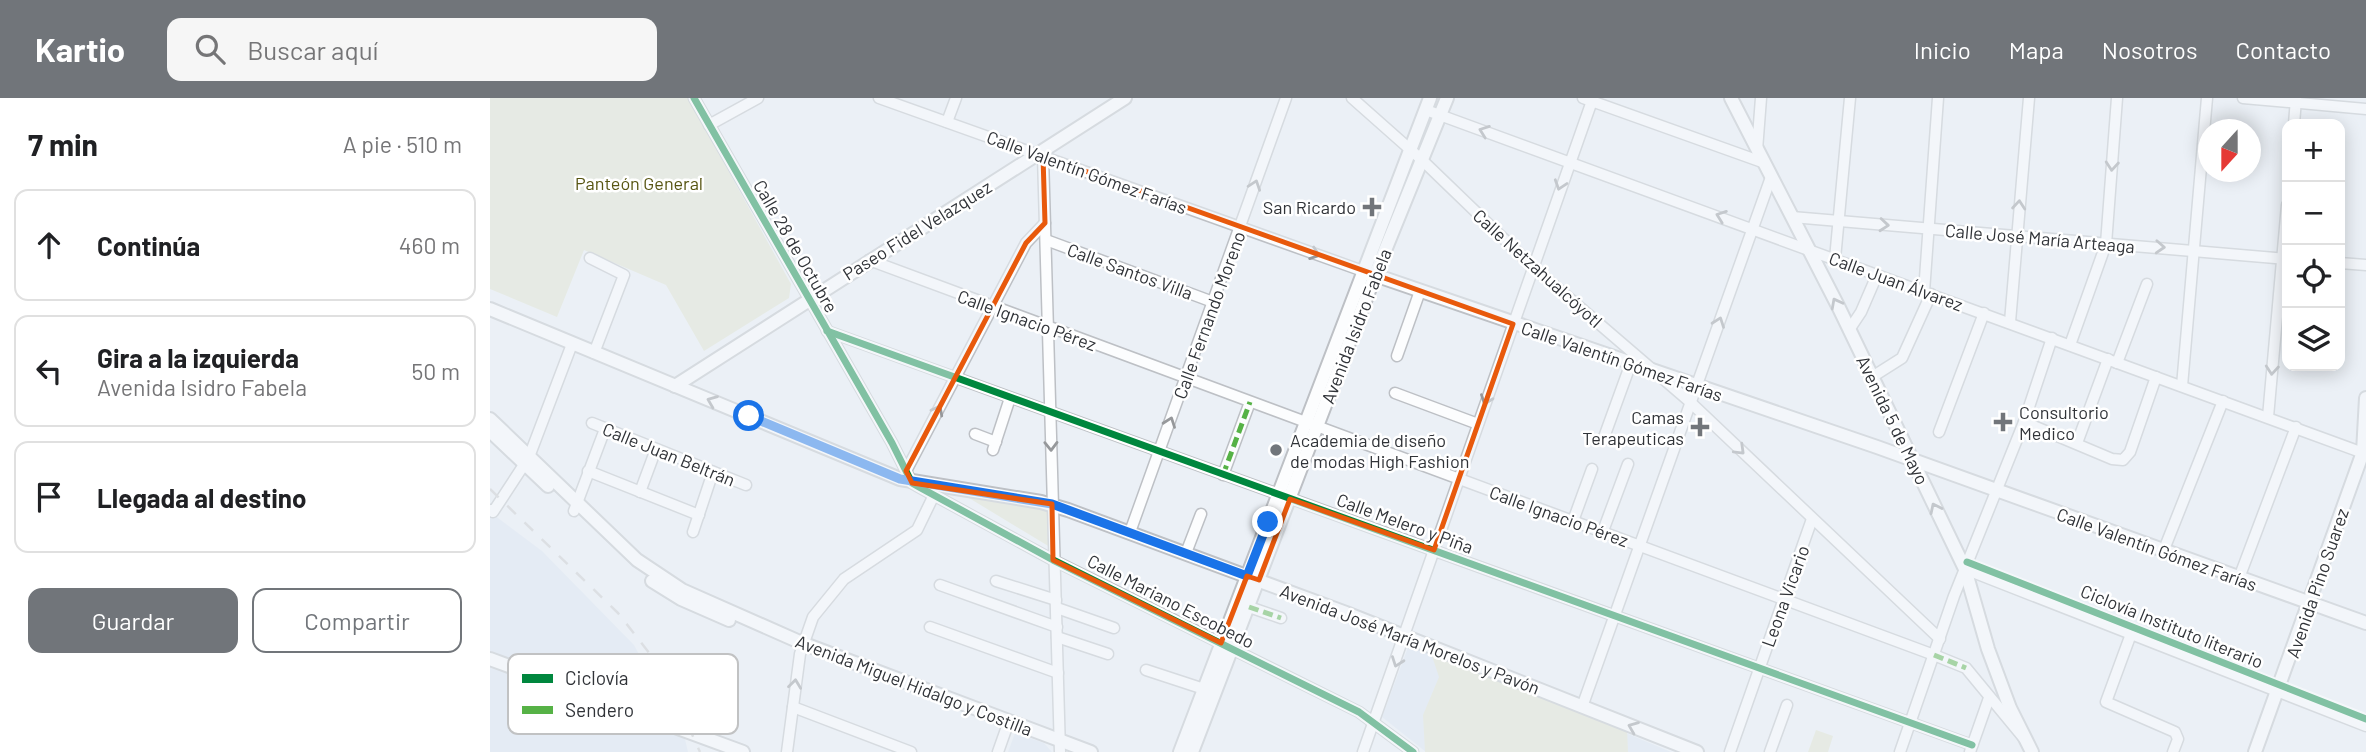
<!DOCTYPE html>
<html lang="es">
<head>
<meta charset="utf-8">
<style>
  :root { --surface:#fff; --page:#f6f6f6; --text:#202124; --muted:#757577; --line:#e0e0e0; --accent:#71757a }
  body { margin:0; font-family:Barlow,sans-serif; background:var(--page); color:var(--text) }
  .controls { position:absolute; right:21px; top:21px; display:grid; overflow:hidden; border-radius:14px; box-shadow:0 4px 18px #0003 }
  .controls button { width:63px; height:63px; display:grid; place-items:center; padding:0; border:0; border-bottom:2px solid var(--line); background:var(--surface); color:var(--text); font:35px sans-serif }
  .compass { position:absolute; left:1708px; top:21px; width:63px; height:63px; border-radius:50%; background:var(--surface); box-shadow:0 4px 18px #0003; rotate:201deg }
  .stop { position:absolute; width:21px; height:21px; margin:-16px; border:5px solid #1a73e8; border-radius:50%; background:#fff }
  .stop.end { background:#1a73e8; border-color:#fff; box-shadow:0 2px 7px #0008 }
  .list { margin:0; padding:0; list-style:none }
  h2 { display:flex; justify-content:space-between; align-items:center; height:91px; margin:0; padding:0 28px; font-size:30px }
  h2 small { font-size:23px; font-weight:400; color:var(--muted) }
  .list li { display:grid; grid-template-columns:46px 1fr auto; gap:21px; align-items:center; box-sizing:border-box; height:112px; margin:0 14px 14px; padding:0 14px; border:2px solid var(--line); border-radius:14px }
  .list b { display:block; font-size:26px; white-space:nowrap }
  .list p { margin:0; font-size:23px; white-space:nowrap; color:var(--muted) }
  .list em { font-size:23px; font-style:normal; color:var(--muted) }
  .actions { display:flex; gap:14px; padding:21px 28px }
  .actions a { flex:1; padding:16px 0; border:2px solid var(--accent); border-radius:14px; text-align:center; font-size:24px; color:var(--accent) }
  .actions .main { background:var(--accent); color:#fff }
  .icon { flex:none; width:38px; height:38px; fill:none; stroke:currentColor; stroke-width:2; stroke-linecap:round; stroke-linejoin:round }
  .map { position:relative; flex:none; width:1876px; height:654px; overflow:hidden }
  header { display:flex; align-items:center; gap:42px; box-sizing:border-box; height:98px; padding:0 35px; background:var(--accent); color:#fff }
  header strong { font-size:33px }
  nav { display:flex; gap:38px; margin-inline-start:auto; font-size:24px }
  .search { width:490px; height:63px; background:var(--page); display:flex; align-items:center; gap:18px; box-sizing:border-box; padding:0 24px; border-radius:14px; color:var(--muted); font-size:26px }
  main { display:flex }
  aside { flex:1; background:var(--surface) }
  .map>svg:first-child { display:block }
  .built { fill:#dce5f1 }
  .green { fill:#e0e3ce }
  .lines { fill:none; stroke-linecap:round; stroke-linejoin:round }
  .minor-casing { stroke:#bdc0c5; stroke-width:13 }
  .major-casing { stroke:#bdc0c5; stroke-width:16 }
  .minor { stroke:#fcfdfe; stroke-width:10 }
  .major { stroke:#fcfdfe; stroke-width:12 }
  .rail { stroke:#cbcbcd; stroke-width:2.5; stroke-dasharray:12 12; stroke-linecap:butt }
  .quiet { stroke:#56b246; stroke-width:5; stroke-dasharray:10 5; stroke-linecap:butt }
  .cycleway-casing { stroke:#fff; stroke-width:11 }
  .cycleway { stroke:#00873e; stroke-width:7 }
  .oneway { stroke:#96989b }
  .route { stroke:#1a73e8; stroke-width:9 }
  .marked { fill:none; stroke:#e8590c; stroke-width:5; stroke-linejoin:round }
  .poi-dot { fill:#71757a; stroke:#fff; stroke-width:2.5 }
  .labels { text-anchor:middle; dominant-baseline:central; stroke-width:5; stroke-linejoin:round; paint-order:stroke }
  .street-label { font-size:18px; fill:#303338; stroke:#fff }
  .park-label { font-size:18px; fill:#575512; stroke:#fff }
  .poi-label { font-size:18px; fill:#303338; stroke:#fff; text-anchor:end }
  .key { fill:#fff; stroke:#c1c2c3; stroke-width:2 }
  .key-label { font-size:19px; fill:#303338 }
</style>
</head>
<body>
<header>
<strong>Kartio</strong>
<div class="search"><svg class="icon" aria-label="search" viewBox="0 0 24 24"><circle cx="10" cy="10" r="6"/><path d="M15 15l6 6"/></svg>Buscar aquí</div>
<nav><a>Inicio</a><a>Mapa</a><a>Nosotros</a><a>Contacto</a></nav>
</header>
<main>
<aside>
<h2>7 min<small>A pie · 510 m</small></h2>
<ul class="list">
<li><svg class="icon" aria-label="ahead" viewBox="0 0 24 24"><path d="M12 20V5M6 11l6-6 6 6"/></svg><div><b>Continúa</b></div><em>460 m</em></li>
<li><svg class="icon" aria-label="left" viewBox="0 0 24 24"><path d="M17 20v-9H6M10 6l-5 5 5 5"/></svg><div><b>Gira a la izquierda</b><p>Avenida Isidro Fabela</p></div><em>50 m</em></li>
<li><svg class="icon" aria-label="arrive" viewBox="0 0 24 24"><path d="M6 21V4h12l-3 4 3 4H6"/></svg><div><b>Llegada al destino</b></div></li>
</ul>
<div class="actions"><a class="main">Guardar</a><a>Compartir</a></div>
</aside>
<div class="map">
<svg width="1876" height="654" viewBox="0 0 1876 654">
  <rect width="100%" height="100%" fill="#ebf0f6"/>
  <!-- built -->
  <g class="built">
    <polygon points="0,414 52,453 144,547 195,641 198,654 0,654"/>
    <polygon points="920,544 1181,654 936,654 892,619"/>
    <polygon points="525,635 554,645 562,654 518,654"/>
  </g>
  <!-- green -->
  <g class="green">
    <polygon points="0,0 198,0 301,186 299,200 214,253 176,187 94,152 67,219 0,191"/>
    <polygon points="479,400 557,412 560,449"/>
    <polygon points="941,555 1137,631 1138,654 935,654 933,617 949,579"/>
    <polygon points="1326,632 1343,638 1338,654 1318,654"/>
  </g>
  <g class="lines">
    <!-- minor casing -->
    <g class="minor-casing">
      <g id="minor">
        <polyline points="204,0 402,345 422,385 429,389 563,462 869,614 923,654"/>
        <polyline points="389,0 873,173"/>
        <polyline points="862,0 932,62 1043,169 1199,303 1450,541"/>
        <polyline points="1093,0 1272,64"/>
        <polyline points="1753,0 1876,11"/>
        <polyline points="936,12 1876,356"/>
        <polyline points="457,24 466,0"/>
        <polyline points="1804,26 1806,1"/>
        <polyline points="219,27 268,0"/>
        <polyline points="1267,52 1271,0"/>
        <polyline points="553,58 570,654"/>
        <polyline points="1302,119 1797,161"/>
        <polyline points="556,142 723,204"/>
        <polyline points="100,160 134,177 104,255"/>
        <polyline points="1345,161 1360,0"/>
        <polyline points="379,162 1444,557 1476,570 1533,639"/>
        <polyline points="1850,165 1876,167"/>
        <polyline points="1434,194 1448,0"/>
        <polyline points="1520,224 1539,0"/>
        <polyline points="1359,232 1371,214 1387,177"/>
        <polyline points="337,233 1482,647"/>
        <polyline points="1580,247 1616,146 1627,0"/>
        <polyline points="907,258 930,193"/>
        <polyline points="1627,265 1657,186"/>
        <polyline points="1382,279 1412,260 1441,196"/>
        <polyline points="1692,288 1717,0"/>
        <polyline points="905,295 988,326"/>
        <polyline points="1778,319 1797,107"/>
        <polyline points="1534,324 1622,361 1633,362 1640,354 1666,279"/>
        <polyline points="102,325 256,387"/>
        <polyline points="1449,334 1494,215"/>
        <polyline points="485,336 506,344"/>
        <polyline points="1113,342 1141,265"/>
        <polyline points="1587,345 1618,261"/>
        <polyline points="503,352 520,300"/>
        <polyline points="98,373 209,417"/>
        <polyline points="416,373 536,145 555,125"/>
        <polyline points="733,377 760,304"/>
        <polyline points="150,394 166,351"/>
        <polyline points="0,412 3,414 39,359 82,246"/>
        <polyline points="84,413 115,331"/>
        <polyline points="1083,423 1102,371"/>
        <polyline points="1113,433 1138,366"/>
        <polyline points="203,434 223,374"/>
        <polyline points="640,434 796,0"/>
        <polyline points="1673,454 1733,303"/>
        <polyline points="696,455 711,416"/>
        <polyline points="1475,471 1876,628"/>
        <polyline points="1749,480 1806,329"/>
        <polyline points="506,483 566,502"/>
        <polyline points="450,487 567,529"/>
        <polyline points="759,509 791,520"/>
        <polyline points="567,510 624,530"/>
        <polyline points="440,529 568,575"/>
        <polyline points="1641,536 1616,604 1685,634 1688,641 1683,654"/>
        <polyline points="567,539 618,556"/>
        <polyline points="656,572 714,591"/>
        <polyline points="303,609 421,654"/>
        <polyline points="1092,609 1280,82"/>
        <polyline points="297,654 310,556 323,519 354,481 427,432 444,397"/>
        <polyline points="508,654 519,623"/>
        <polyline points="873,654 1103,0"/>
        <polyline points="1240,654 1322,421"/>
        <polyline points="1280,654 1297,607"/>
        <polyline points="1410,654 1464,498 1534,324 1562,240"/>
        <polyline points="1480,654 1499,600"/>
      </g>
    </g>
    <!-- major casing -->
    <g class="major-casing">
      <g id="major">
        <polyline points="1241,0 1349,210 1475,471 1498,551 1520,610 1542,654"/>
        <polyline points="873,173 1387,349 1876,525"/>
        <polyline points="0,211 410,381 551,404 578,412 856,515 1207,654"/>
        <polyline points="185,288 635,0"/>
        <polyline points="0,321 147,462 192,492 312,545 601,654"/>
        <polyline points="0,333 58,388"/>
        <polyline points="162,483 191,501 239,522"/>
        <polyline points="0,561 253,654"/>
        <polyline points="690,654 940,0"/>
        <polyline points="702,654 885,177 957,0"/>
        <polyline points="1765,654 1873,354 1876,300"/>
      </g>
    </g>
    <!-- minor -->
    <use href="#minor" class="minor"/>
    <!-- major -->
    <use href="#major" class="major"/>
    <!-- rail -->
    <polyline class="rail" points="0,391 128,515 174,574 210,654"/>
    <!-- quiet -->
    <g class="quiet">
      <polyline points="733,377 760,304"/>
      <polyline points="759,509 791,520"/>
      <polyline points="1444,557 1476,570"/>
    </g>
    <!-- cycleway casing -->
    <g class="cycleway-casing">
      <g id="cycleway">
        <polyline points="204,0 402,345 422,385 429,389 563,462 869,614 923,654"/>
        <polyline points="337,233 1482,647"/>
        <polyline points="1477,464 1876,621"/>
      </g>
    </g>
    <!-- cycleway -->
    <use href="#cycleway" class="cycleway"/>
  </g>
  <!-- one-way arrows -->
  <defs><path id="oneway-chevron" d="M-2-3.5L2.5 0L-2 3.5" fill="none" stroke-width="1.6" stroke-linecap="round" stroke-linejoin="round" transform="scale(1.75)"/></defs>
  <g class="oneway">
    <use href="#oneway-chevron" transform="translate(994 33) rotate(-160)"/>
    <use href="#oneway-chevron" transform="translate(1622 68) rotate(95)"/>
    <use href="#oneway-chevron" transform="translate(765 87) rotate(-71)"/>
    <use href="#oneway-chevron" transform="translate(1070 87) rotate(108)"/>
    <use href="#oneway-chevron" transform="translate(1529 107) rotate(-85)"/>
    <use href="#oneway-chevron" transform="translate(1231 118) rotate(-160)"/>
    <use href="#oneway-chevron" transform="translate(1394 127) rotate(5)"/>
    <use href="#oneway-chevron" transform="translate(1670 149) rotate(3)"/>
    <use href="#oneway-chevron" transform="translate(825 156) rotate(19)"/>
    <use href="#oneway-chevron" transform="translate(1346 205) rotate(-118)"/>
    <use href="#oneway-chevron" transform="translate(1229 224) rotate(-70)"/>
    <use href="#oneway-chevron" transform="translate(1782 272) rotate(95)"/>
    <use href="#oneway-chevron" transform="translate(996 302) rotate(110)"/>
    <use href="#oneway-chevron" transform="translate(222 303) rotate(-158)"/>
    <use href="#oneway-chevron" transform="translate(448 312) rotate(-62)"/>
    <use href="#oneway-chevron" transform="translate(680 324) rotate(-70)"/>
    <use href="#oneway-chevron" transform="translate(561 348) rotate(89)"/>
    <use href="#oneway-chevron" transform="translate(1250 352) rotate(44)"/>
    <use href="#oneway-chevron" transform="translate(1445 410) rotate(-116)"/>
    <use href="#oneway-chevron" transform="translate(907 564) rotate(110)"/>
    <use href="#oneway-chevron" transform="translate(305 586) rotate(-83)"/>
    <use href="#oneway-chevron" transform="translate(1143 629) rotate(-158)"/>
  </g>
  <g class="lines">
    <!-- route -->
    <polyline class="route" points="259,318 410,381 562,406 757,478 778,424"/>
  </g>
  <!-- marked area -->
  <path d="M0 0H1876V654H0ZM553,58L1023,226L944,452L800,401L769,482L757,478L731,545L563,462L562,406L422,385L416,373L536,145L555,125Z" fill="#ebf0f6" fill-opacity=".55" fill-rule="evenodd"/>
  <path class="marked" d="M553,58L1023,226L944,452L800,401L769,482L757,478L731,545L563,462L562,406L422,385L416,373L536,145L555,125Z"/>
  <!-- markers -->
  <g class="poi-dot">
    <path d="M878.5 98.5h7v7h7v7h-7v7h-7v-7h-7v-7h7z"/>
    <path d="M1509.5 313.5h7v7h7v7h-7v7h-7v-7h-7v-7h7z"/>
    <path d="M1206.5 318.5h7v7h7v7h-7v7h-7v-7h-7v-7h7z"/>
    <circle cx="786" cy="352" r="7"/>
  </g>
  <g class="labels">
    <!-- street labels -->
    <g class="street-label">
      <text transform="translate(597 74) rotate(20)">Calle Valentín Gómez Farías</text>
      <text transform="translate(427 132) rotate(-32)">Paseo Fidel Velazquez</text>
      <text transform="translate(1550 140) rotate(5)">Calle José María Arteaga</text>
      <text transform="translate(306 148) rotate(60)">Calle 28 de Octubre</text>
      <text transform="translate(1048 170) rotate(42)">Calle Netzahualcóyotl</text>
      <text transform="translate(640 173) rotate(20)">Calle Santos Villa</text>
      <text transform="translate(1406 183) rotate(20)">Calle Juan Álvarez</text>
      <text transform="translate(719 217) rotate(-70)">Calle Fernando Moreno</text>
      <text transform="translate(537 222) rotate(20)">Calle Ignacio Pérez</text>
      <text transform="translate(866 228) rotate(-69)">Avenida Isidro Fabela</text>
      <text transform="translate(1132 263) rotate(19)">Calle Valentín Gómez Farías</text>
      <text transform="translate(1403 322) rotate(64)">Avenida 5 de Mayo</text>
      <text transform="translate(179 356) rotate(22)">Calle Juan Beltrán</text>
      <text transform="translate(1069 418) rotate(20)">Calle Ignacio Pérez</text>
      <text transform="translate(915 425) rotate(20)">Calle Melero y Piña</text>
      <text transform="translate(1667 451) rotate(20)">Calle Valentín Gómez Farías</text>
      <text transform="translate(1827 485) rotate(-71)">Avenida Pino Suarez</text>
      <text transform="translate(1295 498) rotate(-70)">Leona Vicario</text>
      <text transform="translate(681 503) rotate(27)">Calle Mariano Escobedo</text>
      <text transform="translate(1682 528) rotate(22)">Ciclovía Instituto literario</text>
      <text transform="translate(920 541) rotate(21)">Avenida José María Morelos y Pavón</text>
      <text transform="translate(424 587) rotate(21)">Avenida Miguel Hidalgo y Costilla</text>
    </g>
    <!-- park labels -->
    <g class="park-label">
      <text x="149" y="85">Panteón General</text>
    </g>
    <!-- poi labels -->
    <g class="poi-label">
      <text x="866" y="109">San Ricardo</text>
      <text x="1529" y="314" text-anchor="start">Consultorio<tspan x="1529" dy="21">Medico</tspan></text>
      <text x="1194" y="319">Camas<tspan x="1194" dy="21">Terapeuticas</tspan></text>
      <text x="800" y="342" text-anchor="start">Academia de diseño<tspan x="800" dy="21">de modas High Fashion</tspan></text>
    </g>
  </g>
  <!-- legend -->
  <rect x="18" y="556" width="230" height="80" rx="10" class="key"/>
  <rect x="32" y="576" width="31" height="9" fill="#00873e"/>
  <rect x="32" y="608" width="31" height="8" fill="#56b246"/>
  <g class="key-label">
    <text x="75" y="587">Ciclovía</text>
    <text x="75" y="619">Sendero</text>
  </g>
</svg>
<div class="controls">
<button>+</button>
<button>−</button>
<button><svg class="icon" aria-label="locate" viewBox="0 0 24 24"><circle cx="12" cy="12" r="6"/><path d="M12 2v4M12 18v4M2 12h4M18 12h4"/></svg></button>
<button><svg class="icon" aria-label="layers" viewBox="0 0 24 24"><path d="M12 4l9 5-9 5-9-5zM3 14l9 5 9-5"/></svg></button>
</div>
<svg class="compass" viewBox="-18 -18 36 36"><path d="M0-13l5 13h-10z" fill="#e53935"/><path d="M0 13l5-13h-10z" fill="#757577"/></svg>
<div class="stop" style="left:259px;top:318px"></div>
<div class="stop end" style="left:778px;top:424px"></div>
</div>
</main>
</body>
</html>
